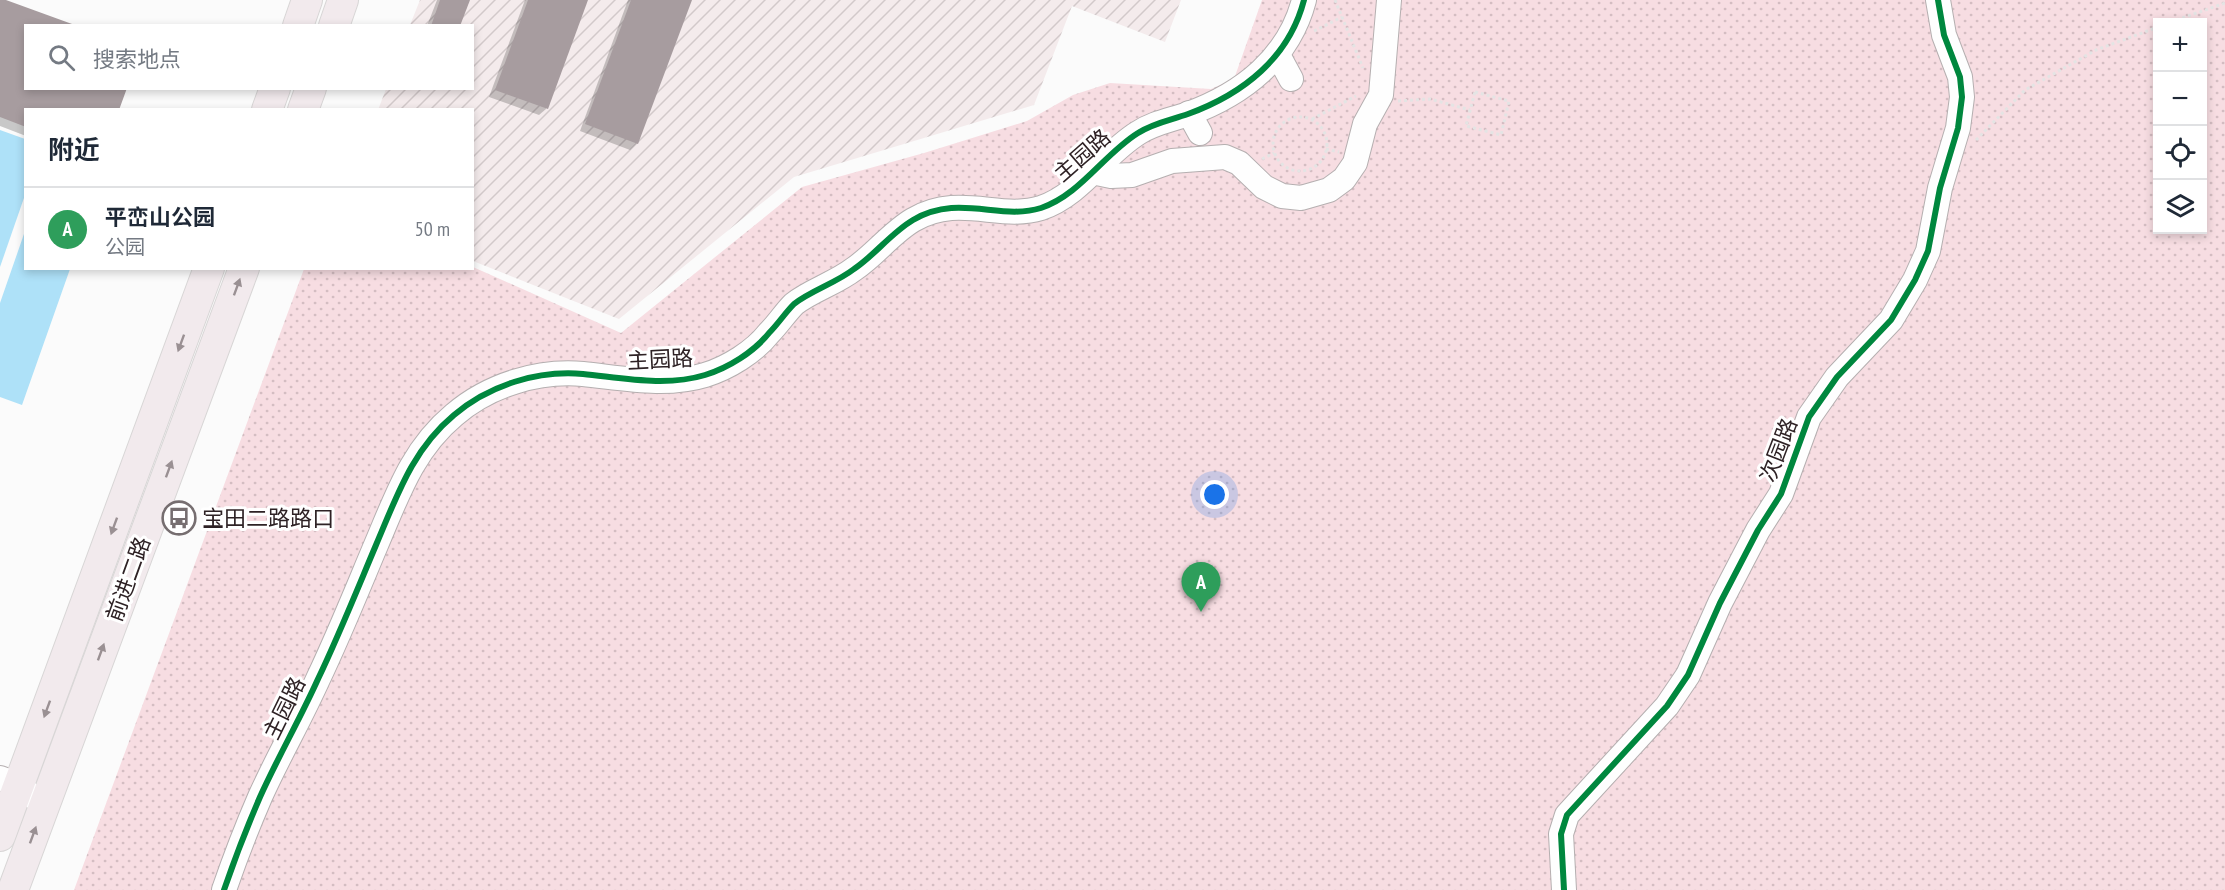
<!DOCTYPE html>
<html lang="zh">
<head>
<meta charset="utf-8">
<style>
  :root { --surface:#fff; --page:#f2f2f3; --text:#1f2937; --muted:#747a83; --line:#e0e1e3; --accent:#766e70 }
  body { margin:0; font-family:"PT Sans Narrow","Noto Sans SC",sans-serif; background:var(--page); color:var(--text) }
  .controls { position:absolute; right:18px; top:18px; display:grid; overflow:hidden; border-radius:0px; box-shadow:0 3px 9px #0003 }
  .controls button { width:54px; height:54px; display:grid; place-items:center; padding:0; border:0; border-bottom:2px solid var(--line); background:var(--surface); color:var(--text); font:30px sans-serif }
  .you { position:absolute; left:1215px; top:495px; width:21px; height:21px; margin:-15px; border:4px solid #fff; border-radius:50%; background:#1a73e8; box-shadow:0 0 0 9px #1a73e833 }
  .badge { display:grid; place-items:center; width:39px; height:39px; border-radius:50%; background:var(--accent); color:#fff; font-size:20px; font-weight:700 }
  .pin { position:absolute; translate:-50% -50px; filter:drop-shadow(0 2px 3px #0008) }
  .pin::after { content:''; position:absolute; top:32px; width:21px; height:18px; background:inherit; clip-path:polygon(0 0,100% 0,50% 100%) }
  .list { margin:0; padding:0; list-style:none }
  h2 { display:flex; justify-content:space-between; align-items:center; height:78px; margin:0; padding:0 24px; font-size:26px }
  h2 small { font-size:20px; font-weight:400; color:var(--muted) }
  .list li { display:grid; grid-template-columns:39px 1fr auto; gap:18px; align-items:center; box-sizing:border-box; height:84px; padding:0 24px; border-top:2px solid var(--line) }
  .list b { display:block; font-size:22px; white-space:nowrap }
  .list p { margin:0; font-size:20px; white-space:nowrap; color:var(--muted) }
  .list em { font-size:20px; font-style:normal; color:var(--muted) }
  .icon { flex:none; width:33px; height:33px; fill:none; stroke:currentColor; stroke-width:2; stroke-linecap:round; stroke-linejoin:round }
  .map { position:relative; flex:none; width:2225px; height:890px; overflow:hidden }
  .search { position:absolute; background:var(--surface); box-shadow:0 3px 9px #0003; left:24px; top:24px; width:450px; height:66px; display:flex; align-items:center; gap:15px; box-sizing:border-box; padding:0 21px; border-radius:0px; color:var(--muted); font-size:22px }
  .panel { position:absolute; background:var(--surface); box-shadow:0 3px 9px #0003; left:24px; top:108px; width:450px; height:162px; border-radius:0px }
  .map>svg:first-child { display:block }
  .industrial { fill:url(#industrial-furrows) }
  .park { fill:url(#park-dots); fill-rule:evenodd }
  .water { fill:#aee1f8 }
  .shadow { fill:#0003 }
  .building { fill:#a79c9f }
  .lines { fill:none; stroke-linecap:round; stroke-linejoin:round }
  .minor-casing { stroke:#b5afb0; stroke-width:26 }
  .major-casing { stroke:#d8d6d6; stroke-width:32 }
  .path { stroke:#e4e4e4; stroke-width:3; stroke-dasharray:3 3; stroke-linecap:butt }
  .minor { stroke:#fefefe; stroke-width:24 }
  .major { stroke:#f2eaed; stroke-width:30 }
  .cycleway-casing { stroke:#fff; stroke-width:10 }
  .cycleway { stroke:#00873e; stroke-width:6 }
  .oneway { fill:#9a9093 }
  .labels { text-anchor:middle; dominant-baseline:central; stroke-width:6; stroke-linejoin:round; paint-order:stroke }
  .street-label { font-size:22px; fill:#2e2225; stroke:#fff }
  .poi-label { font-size:22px; fill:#2e2225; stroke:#fff; text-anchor:start }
</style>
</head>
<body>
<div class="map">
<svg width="2225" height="890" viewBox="0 0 2225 890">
  <defs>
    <pattern id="industrial-furrows" width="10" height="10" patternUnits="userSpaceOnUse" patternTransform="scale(1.5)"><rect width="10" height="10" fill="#f4ebec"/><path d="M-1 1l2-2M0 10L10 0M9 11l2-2" fill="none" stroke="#d2c9ca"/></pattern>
    <pattern id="park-dots" width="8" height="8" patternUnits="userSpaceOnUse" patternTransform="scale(1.5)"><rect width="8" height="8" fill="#f7dde2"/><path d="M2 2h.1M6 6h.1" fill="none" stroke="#d4bdc2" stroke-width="1.8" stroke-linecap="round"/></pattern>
  </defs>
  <rect width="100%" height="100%" fill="#fbfbfb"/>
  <!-- industrial -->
  <polygon class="industrial" points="420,0 1181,0 1165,42 1072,6 1034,105 794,177 619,319 473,261 472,110 378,110 386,89 472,88 472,26 410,25"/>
  <!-- park -->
  <path class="park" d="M1262,0H2225V890H74L304,269L473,267L621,333L802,187L924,153L1027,121L1073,95L1110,83L1211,89L1234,79ZM2158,22H2202V230H2158Z"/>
  <!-- water -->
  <g class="water">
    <polygon points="0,130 25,139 25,195 0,267"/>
    <polygon points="25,231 26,268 70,269 22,405 0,397 0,303"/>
  </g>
  <!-- shadow -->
  <g class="shadow">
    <polygon points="0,0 72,26 26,26 26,136 0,126"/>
    <polygon points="437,0 468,0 459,26 427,26"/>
    <polygon points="525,0 587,0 546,109 539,115 489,97"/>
    <polygon points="628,0 690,0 637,143 630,150 580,131"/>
  </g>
  <!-- building -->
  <g class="building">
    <polygon points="0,0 6,0 72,24 71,26 26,26 26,88 127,88 119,110 26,110 26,127 0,117"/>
    <polygon points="440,0 470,0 460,26 431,26"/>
    <polygon points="528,0 588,0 548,109 495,90"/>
    <polygon points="631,0 692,0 638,144 585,124"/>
  </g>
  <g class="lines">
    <!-- minor casing -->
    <g class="minor-casing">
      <g id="minor">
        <polyline points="1278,55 1291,79"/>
        <polyline points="1189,113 1200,133"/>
        <polyline points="1092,172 1111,176 1132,175 1172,161 1225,157 1239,163 1264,187 1282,196 1301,198 1329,190 1344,179 1355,163 1365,124 1381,95 1389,0"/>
        <polyline points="0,778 19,785 33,797"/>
        <path d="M224,890C235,858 247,827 260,797C278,757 300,719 318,679C339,635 357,590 376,545C397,496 412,450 454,415C489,385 538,370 583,374C623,378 666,387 705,375C728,368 754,352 769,333C778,324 785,313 794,304C810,291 836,283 854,269C875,255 891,233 913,220C959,193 999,221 1041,208C1080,195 1104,154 1138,133C1153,123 1171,120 1188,114C1243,94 1289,58 1304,0"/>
        <polyline points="1564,890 1561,834 1567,815 1667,706 1688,675 1720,603 1758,530 1781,494 1809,417 1837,377 1891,320 1915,280 1928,251 1940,188 1958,128 1962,97 1960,77 1944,35 1938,0"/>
      </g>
    </g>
    <!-- major casing -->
    <g class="major-casing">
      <g id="major">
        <polyline points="298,26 307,0"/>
        <polyline points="334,26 343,0"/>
        <polyline points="267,110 275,88"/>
        <polyline points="303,110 311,88"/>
        <polyline points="0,836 209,268"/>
        <polyline points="13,890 244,268"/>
      </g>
    </g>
    <!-- path -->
    <g class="path">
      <polyline points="1335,0 1363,68"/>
      <polyline points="2171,22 2225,3"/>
      <polyline points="1314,31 1342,17"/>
      <polygon points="1475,92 1509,101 1501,135 1466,126"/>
      <polyline points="1398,101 1430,99 1470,110"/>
      <circle cx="1300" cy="144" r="27"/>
      <polyline points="1312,119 1356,96"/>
      <polyline points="1976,140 2025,90 2096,50 2158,27"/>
      <polyline points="1326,149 1339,152"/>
      <polyline points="1262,159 1274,153"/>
    </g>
    <!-- minor -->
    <use href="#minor" class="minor"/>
    <!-- major -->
    <use href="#major" class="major"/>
    <!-- cycleway casing -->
    <g class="cycleway-casing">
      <g id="cycleway">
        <path d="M224,890C235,858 247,827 260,797C278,757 300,719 318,679C339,635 357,590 376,545C397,496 412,450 454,415C489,385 538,370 583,374C623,378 666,387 705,375C728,368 754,352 769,333C778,324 785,313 794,304C810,291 836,283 854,269C875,255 891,233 913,220C959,193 999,221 1041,208C1080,195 1104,154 1138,133C1153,123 1171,120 1188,114C1243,94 1289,58 1304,0"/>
        <polyline points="1564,890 1561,834 1567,815 1667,706 1688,675 1720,603 1758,530 1781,494 1809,417 1837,377 1891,320 1915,280 1928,251 1940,188 1958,128 1962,97 1960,77 1944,35 1938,0"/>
      </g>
    </g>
    <!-- cycleway -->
    <use href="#cycleway" class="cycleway"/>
  </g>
  <!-- one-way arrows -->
  <defs><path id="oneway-solid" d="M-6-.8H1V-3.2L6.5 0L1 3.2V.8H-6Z" transform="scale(1.5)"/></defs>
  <g class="oneway">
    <use href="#oneway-solid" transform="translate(237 287) rotate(-70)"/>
    <use href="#oneway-solid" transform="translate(181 343) rotate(110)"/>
    <use href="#oneway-solid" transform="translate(169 469) rotate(-70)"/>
    <use href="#oneway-solid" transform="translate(114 526) rotate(110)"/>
    <use href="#oneway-solid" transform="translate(101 652) rotate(-70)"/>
    <use href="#oneway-solid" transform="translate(47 709) rotate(110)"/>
    <use href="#oneway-solid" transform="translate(33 835) rotate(-70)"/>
  </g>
  <!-- icons -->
  <defs>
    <g id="bus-ring" transform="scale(1.725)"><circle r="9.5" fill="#fff" stroke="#766e70" stroke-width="1.5"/><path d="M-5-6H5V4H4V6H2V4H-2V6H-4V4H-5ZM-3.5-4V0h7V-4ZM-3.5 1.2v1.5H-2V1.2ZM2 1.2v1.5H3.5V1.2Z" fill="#766e70"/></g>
  </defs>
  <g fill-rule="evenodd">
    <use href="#bus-ring" x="179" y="518"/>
  </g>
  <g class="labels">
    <!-- street labels -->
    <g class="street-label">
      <text transform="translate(1082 155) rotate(-41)">主园路</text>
      <text transform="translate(660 359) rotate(-3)">主园路</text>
      <text transform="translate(1778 450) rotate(-69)">次园路</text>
      <text transform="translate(128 579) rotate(-70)">前进二路</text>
      <text transform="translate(284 708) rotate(-64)">主园路</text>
    </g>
    <!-- poi labels -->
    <g class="poi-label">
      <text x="202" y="518">宝田二路路口</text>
    </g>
  </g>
</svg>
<div class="controls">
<button>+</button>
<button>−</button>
<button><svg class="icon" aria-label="locate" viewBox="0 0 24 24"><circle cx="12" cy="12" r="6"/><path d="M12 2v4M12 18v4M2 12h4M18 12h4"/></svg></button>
<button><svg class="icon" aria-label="layers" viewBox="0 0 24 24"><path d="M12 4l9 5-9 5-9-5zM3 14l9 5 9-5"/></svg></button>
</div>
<div class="you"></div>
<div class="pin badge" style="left:1201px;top:612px;background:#2e9e5b">A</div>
<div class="search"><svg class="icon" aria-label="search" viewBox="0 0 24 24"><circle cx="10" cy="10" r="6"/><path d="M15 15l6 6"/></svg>搜索地点</div>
<section class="panel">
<h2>附近<small></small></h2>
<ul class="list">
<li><span class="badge" style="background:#2e9e5b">A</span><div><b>平峦山公园</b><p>公园</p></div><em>50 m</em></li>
</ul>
</section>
</div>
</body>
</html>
